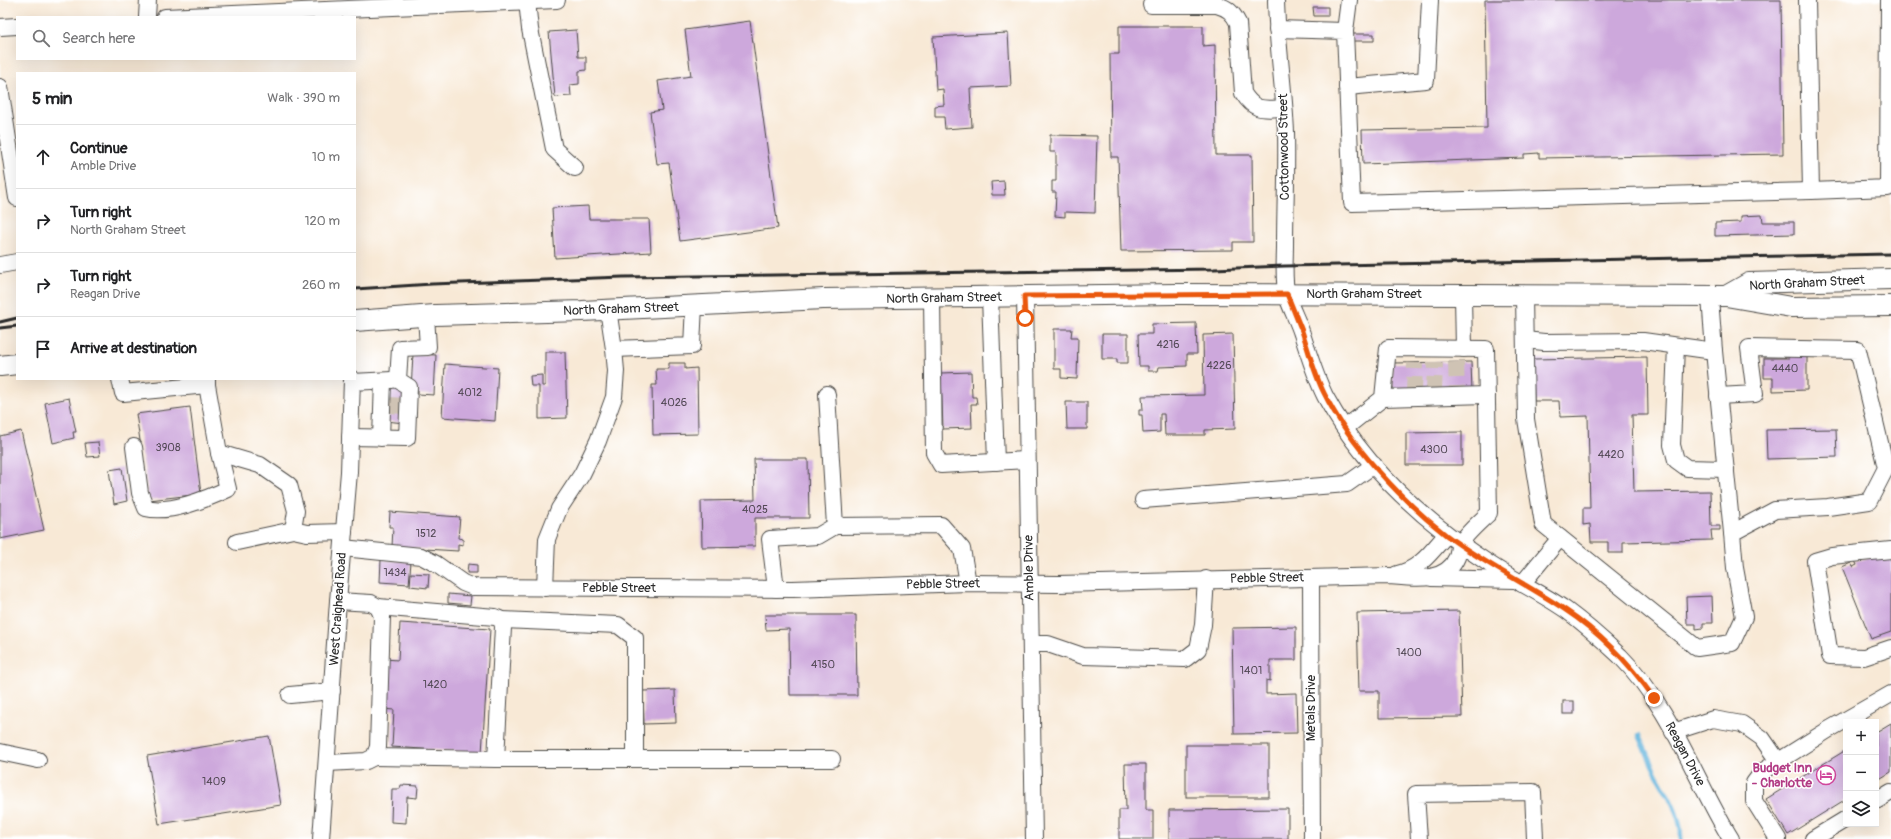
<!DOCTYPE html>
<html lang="en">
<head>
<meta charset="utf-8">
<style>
  :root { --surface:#fff; --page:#f6f6f6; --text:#202124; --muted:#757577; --line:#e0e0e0 }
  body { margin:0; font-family:Pangolin,sans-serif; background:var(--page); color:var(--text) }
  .controls { position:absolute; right:12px; bottom:12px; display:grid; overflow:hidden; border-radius:0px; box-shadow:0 4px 16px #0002 }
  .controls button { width:36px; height:36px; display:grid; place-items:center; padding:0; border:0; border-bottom:1px solid var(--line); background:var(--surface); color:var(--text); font:20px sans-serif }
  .stop { position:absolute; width:12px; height:12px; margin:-9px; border:3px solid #ea580c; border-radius:50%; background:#fff }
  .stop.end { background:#ea580c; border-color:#fff; box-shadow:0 1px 4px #0008 }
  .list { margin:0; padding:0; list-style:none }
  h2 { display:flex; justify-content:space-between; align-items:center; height:52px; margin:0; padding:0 16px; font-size:17px }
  h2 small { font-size:13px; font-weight:400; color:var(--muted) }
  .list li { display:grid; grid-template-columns:26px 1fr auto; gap:12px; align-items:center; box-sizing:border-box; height:64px; padding:0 16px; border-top:1px solid var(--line) }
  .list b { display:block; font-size:15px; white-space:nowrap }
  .list p { margin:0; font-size:13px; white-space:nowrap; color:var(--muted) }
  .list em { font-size:13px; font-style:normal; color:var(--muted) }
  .icon { flex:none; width:22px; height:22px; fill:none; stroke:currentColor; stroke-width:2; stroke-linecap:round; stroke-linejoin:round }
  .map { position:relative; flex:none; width:1891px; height:839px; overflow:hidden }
  .search { position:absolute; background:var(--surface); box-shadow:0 4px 16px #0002; left:16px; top:16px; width:340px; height:44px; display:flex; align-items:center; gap:10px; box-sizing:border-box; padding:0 14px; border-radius:0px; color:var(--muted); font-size:15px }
  .panel { position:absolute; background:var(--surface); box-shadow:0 4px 16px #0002; left:16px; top:72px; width:340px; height:308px; border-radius:0px }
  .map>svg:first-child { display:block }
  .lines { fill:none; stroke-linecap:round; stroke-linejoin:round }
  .stream { stroke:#5fb2db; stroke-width:4.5 }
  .building { fill:#cda8dc }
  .minor-tunnel { stroke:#cfc3b4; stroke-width:16; stroke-dasharray:16 8; stroke-linecap:butt }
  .minor-casing { stroke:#4a4845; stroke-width:18 }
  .major-casing { stroke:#4a4845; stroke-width:22 }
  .minor { stroke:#fff; stroke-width:16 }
  .major { stroke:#fff; stroke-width:20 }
  .rail { stroke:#2b2b2b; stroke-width:3 }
  .route { stroke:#ea580c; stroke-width:5 }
  .labels { text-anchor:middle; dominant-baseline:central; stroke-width:3; stroke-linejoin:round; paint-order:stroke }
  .number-label { font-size:11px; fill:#544a57 }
  .street-label { font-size:13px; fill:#2b2b2b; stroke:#fff }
  .hotel-label { font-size:13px; font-weight:bold; fill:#b23c85; stroke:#fff; text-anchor:end }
</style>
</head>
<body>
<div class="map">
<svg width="1891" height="839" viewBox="0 0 1891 839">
  <rect width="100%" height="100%" fill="#fff"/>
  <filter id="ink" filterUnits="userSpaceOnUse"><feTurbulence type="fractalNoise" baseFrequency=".025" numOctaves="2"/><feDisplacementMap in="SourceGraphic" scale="8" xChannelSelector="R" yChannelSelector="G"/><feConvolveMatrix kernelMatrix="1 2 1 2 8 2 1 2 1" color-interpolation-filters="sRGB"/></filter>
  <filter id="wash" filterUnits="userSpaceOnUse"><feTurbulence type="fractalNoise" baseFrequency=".012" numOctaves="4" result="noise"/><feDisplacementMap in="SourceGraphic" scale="16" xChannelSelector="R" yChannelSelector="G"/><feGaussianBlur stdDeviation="0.9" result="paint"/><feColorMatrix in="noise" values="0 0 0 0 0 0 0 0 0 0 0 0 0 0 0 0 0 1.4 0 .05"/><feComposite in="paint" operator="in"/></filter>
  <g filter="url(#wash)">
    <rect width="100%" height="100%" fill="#f8e9d6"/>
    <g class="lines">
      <!-- stream -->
      <path class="stream" d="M1639,735C1645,748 1650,762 1657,775C1668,795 1682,816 1681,839"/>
    </g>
    <g id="blocks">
      <!-- building -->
      <g class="building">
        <polygon points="1485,0 1781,0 1783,154 1539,158 1539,153 1524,154 1524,158 1363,164 1362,130 1487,128"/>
        <polygon points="1313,7 1328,7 1328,16 1314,16"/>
        <polygon points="750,21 778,228 680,241 669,163 657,164 650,112 662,110 658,81 691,76 685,30"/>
        <polygon points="1119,26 1203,26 1203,46 1215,45 1216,155 1252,155 1253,242 1233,242 1233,250 1121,251 1118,157 1111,157 1110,54 1119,54"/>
        <polygon points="576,30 578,57 586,57 586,70 579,71 579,84 570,85 571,96 555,97 549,32"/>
        <polygon points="1008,33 1011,86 970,88 972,127 945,129 944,117 935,117 935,106 944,105 943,89 936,90 933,37"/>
        <polygon points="1351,34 1374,34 1374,41 1352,41"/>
        <polygon points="1050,135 1097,136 1095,213 1065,212 1065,217 1055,216 1056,192 1052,192 1052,181 1056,181 1056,152 1050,152"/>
        <polygon points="1004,181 1005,195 992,195 991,182"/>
        <polygon points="588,206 589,219 649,219 651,252 555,258 552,208"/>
        <polygon points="1762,215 1763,222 1794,222 1794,234 1715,236 1715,223 1741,222 1741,216"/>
        <polygon points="1196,323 1197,354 1187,354 1187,366 1159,367 1158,371 1148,371 1148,366 1139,366 1138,334 1152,334 1152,324"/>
        <polygon points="1054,329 1072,329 1071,337 1078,337 1077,379 1061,378 1061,369 1054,369"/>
        <polygon points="1102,334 1128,334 1128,363 1117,363 1117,359 1102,359"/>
        <polygon points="1233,334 1235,429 1205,430 1205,435 1165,435 1164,414 1160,414 1160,432 1143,433 1142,415 1139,415 1139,410 1143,410 1142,396 1204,395 1203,335"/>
        <polygon points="545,352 565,352 567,418 539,419 539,386 531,386 530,376 542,375 542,386 545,386"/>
        <polygon points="413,354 436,355 434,395 418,394 418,390 411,390"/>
        <polygon points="1789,354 1807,354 1807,390 1773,391 1773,378 1764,378 1764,358 1789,358"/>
        <polygon points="1647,357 1648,415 1632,415 1634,492 1710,491 1711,526 1720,526 1720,530 1711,530 1712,540 1623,542 1623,553 1608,553 1608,542 1591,542 1590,524 1583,525 1583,508 1590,508 1588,416 1560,417 1559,401 1534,401 1533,359"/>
        <polygon points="1471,362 1472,392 1393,393 1392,363"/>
        <polygon points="669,363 685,363 685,369 697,368 698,434 653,435 652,385 657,385 656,369 669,369"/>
        <polygon points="445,364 498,368 495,421 442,417"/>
        <polygon points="971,372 972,397 976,397 977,404 971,404 972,428 943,429 941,373"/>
        <polygon points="389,387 406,389 404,423 386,421"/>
        <polygon points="69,398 76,432 73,432 74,438 53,443 45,403"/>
        <polygon points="1066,402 1087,402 1087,429 1067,429"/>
        <polygon points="190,407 201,494 149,500 136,414"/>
        <polygon points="1836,429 1837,457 1767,459 1766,430"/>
        <polygon points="21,431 44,530 0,539 0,436"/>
        <polygon points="1462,432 1462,465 1406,465 1406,433"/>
        <polygon points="98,442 100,456 87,457 85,443"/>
        <polygon points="754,459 808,459 809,518 755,518 755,546 702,547 701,501 755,500"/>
        <polygon points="122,468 127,501 114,504 109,470"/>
        <polygon points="390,512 460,517 458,538 463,539 463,545 458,544 458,551 392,547 393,527 389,527"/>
        <polygon points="1891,552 1891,632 1871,639 1842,567 1851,563 1853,567 1857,565 1855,561"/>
        <polygon points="381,560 411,562 409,584 380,582"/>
        <polygon points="468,564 477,565 477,573 467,573"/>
        <polygon points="411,573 429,574 428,588 410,586"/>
        <polygon points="448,594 471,596 470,605 448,603"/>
        <polygon points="1712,596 1713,623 1703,623 1703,628 1696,629 1696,624 1687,624 1686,597"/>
        <polygon points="1459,611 1462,717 1379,718 1379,691 1359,691 1357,613"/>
        <polygon points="765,615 856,615 857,695 790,695 789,629 766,630"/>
        <polygon points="400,623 490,629 482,753 392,747 394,710 382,709 385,659 398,660"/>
        <polygon points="1296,627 1296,660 1270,660 1270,681 1266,680 1266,694 1296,693 1297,733 1234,734 1232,628"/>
        <polygon points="675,690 676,723 644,724 643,691"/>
        <rect x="1563" y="701" width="11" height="13"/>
        <polygon points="1891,723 1891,772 1876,781 1876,732"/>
        <polygon points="269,736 281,805 159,824 147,756"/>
        <rect x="1186" y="745" width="83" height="52"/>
        <polygon points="1846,750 1846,799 1788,835 1766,799"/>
        <polygon points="1125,764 1146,764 1146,810 1153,810 1153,839 1119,839 1119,810 1126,810"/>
        <polygon points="401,785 418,786 417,798 407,797 406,823 391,822 392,789 400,789"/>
        <polygon points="1288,809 1288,839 1169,839 1169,810"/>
      </g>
    </g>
  </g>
  <g filter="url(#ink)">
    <use href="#blocks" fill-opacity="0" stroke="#4a4845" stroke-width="1"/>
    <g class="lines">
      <!-- minor-tunnel -->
      <g class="minor-tunnel">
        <polyline points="1456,362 1457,393"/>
        <polyline points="1414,393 1415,363"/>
        <polyline points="1434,393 1435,362"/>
        <polyline points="388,405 405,406"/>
      </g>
      <!-- minor casing -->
      <g class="minor-casing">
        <g id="minor">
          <path d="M1276,0C1277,44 1284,88 1286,132C1287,170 1285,207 1285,245C1285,261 1283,280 1287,296C1291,309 1298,321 1302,334C1309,355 1315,376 1325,396C1363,467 1425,522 1491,565C1515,581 1542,593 1566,610C1585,624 1603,640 1620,656C1671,707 1694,778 1731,839"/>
          <polyline points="527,1 530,29 554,149 575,168"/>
          <path d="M1151,5H1217C1228,8 1233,13 1238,23L1243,93C1255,112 1263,109 1284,108"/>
          <polyline points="147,17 148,0"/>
          <polyline points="165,17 557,0"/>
          <polyline points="0,27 17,26"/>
          <polyline points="1277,29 1345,31 1352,203 1811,191 1807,0"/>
          <polyline points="1345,31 1349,0"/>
          <polyline points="0,87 17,198"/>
          <polyline points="1347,87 1426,80 1430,0"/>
          <polyline points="1811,191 1888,188 1889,0"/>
          <polyline points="0,265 17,262"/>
          <polyline points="1463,295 1464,349"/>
          <polyline points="1524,295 1526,419 1543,524 1697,648 1732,643 1744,617 1735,568 1732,533 1775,510 1828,507 1869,501 1886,468 1858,350 1749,348 1755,394 1718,396"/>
          <polyline points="1025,296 1034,839"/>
          <polyline points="990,297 996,462"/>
          <polyline points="932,298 934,453 941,465 1026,460"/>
          <polyline points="608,309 614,349 692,346 694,305"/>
          <polyline points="1525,340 1544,342 1643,341 1714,351 1710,297"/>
          <polyline points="1676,346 1672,445 1676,460 1687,468 1726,469"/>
          <polyline points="1714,351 1732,533"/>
          <polyline points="120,379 123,393 207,385 207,379"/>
          <polyline points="352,382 392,380"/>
          <polyline points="827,394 835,526 941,525 962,549 968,583"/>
          <polyline points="1383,398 1487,395"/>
          <polyline points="350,437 407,438 409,387 398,380 400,348 428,347 426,316"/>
          <polyline points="381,438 383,381"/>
          <path d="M134,447L140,493L146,508C169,514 207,499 228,489L219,453L207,385"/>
          <polyline points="219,453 260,465 289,485 296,511 293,530 307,533 344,532"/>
          <polyline points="1143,500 1347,484 1374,465"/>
          <polyline points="237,542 293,530"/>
          <path d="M343,548L421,556L436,564L463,583L473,587L793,589L968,583L1058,584L1390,576C1412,578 1446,584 1457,557C1458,553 1458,549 1460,545C1464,535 1481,521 1489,513L1486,349L1388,348L1383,398L1345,428"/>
          <polyline points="1891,550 1832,556 1815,561 1830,656 1864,657 1891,648"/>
          <path d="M1397,574C1419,570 1432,551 1446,535"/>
          <polyline points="1311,578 1312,839"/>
          <polyline points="1431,578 1514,580"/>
          <polyline points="1522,584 1560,538"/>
          <polyline points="545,588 547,539 559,509 582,474 598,441 614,397 616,371 614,349"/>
          <polyline points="776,589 770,539 818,536 835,526"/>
          <polyline points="378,607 495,617 502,620 503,627 496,759"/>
          <polyline points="502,620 618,625 635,638 635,759"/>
          <polyline points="1031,644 1048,644 1083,656 1185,659 1198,649 1203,625 1206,579"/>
          <polyline points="290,695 332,691"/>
          <polyline points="1673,732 1713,719 1742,724 1762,738 1778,761"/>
          <polyline points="0,752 38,760"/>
          <polyline points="374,757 496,759 832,759"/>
          <polyline points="327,763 366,761 374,757 378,747 382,616 378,607 371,603 338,601"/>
          <polyline points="1876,801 1891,792"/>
          <polyline points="321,839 338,601 349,472 352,379"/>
          <polyline points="1419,839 1416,794 1533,792 1535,839"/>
          <polyline points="1778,839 1754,801 1754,783 1763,771 1828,730 1891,694"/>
          <polyline points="1813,839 1846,819"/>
        </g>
      </g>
      <!-- major casing -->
      <g class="major-casing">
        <g id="major">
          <polyline points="1726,296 1749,283 1891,279"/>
          <polyline points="355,321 435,315 582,311 823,299 1176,294 1726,296 1791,307 1891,306"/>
          <polyline points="0,366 17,364"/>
        </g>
      </g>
      <!-- minor -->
      <use href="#minor" class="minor"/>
      <!-- major -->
      <use href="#major" class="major"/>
      <!-- rail -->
      <g class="rail">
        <polyline points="355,289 432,284 623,277 1214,269 1285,266 1891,254"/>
        <polyline points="0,322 17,318"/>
        <polyline points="0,328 17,326"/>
      </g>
    </g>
  </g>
  <g class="lines" filter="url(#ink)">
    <!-- route -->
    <path class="route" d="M1025,318L1024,296L1287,294C1292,306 1297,319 1302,331C1309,352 1314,373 1324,393C1349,444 1401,500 1446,535C1483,563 1525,583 1564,609C1599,632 1630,664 1654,698"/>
  </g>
  <!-- icons -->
  <defs>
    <g id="hotel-ring" transform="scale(1)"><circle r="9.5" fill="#fff" stroke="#d1479c" stroke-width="1.5"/><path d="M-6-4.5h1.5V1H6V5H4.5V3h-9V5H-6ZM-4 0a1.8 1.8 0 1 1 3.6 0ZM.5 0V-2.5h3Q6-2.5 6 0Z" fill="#d1479c"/></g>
  </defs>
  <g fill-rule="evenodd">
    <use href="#hotel-ring" x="1826" y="775"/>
  </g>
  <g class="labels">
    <!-- number labels -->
    <g class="number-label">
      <text x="1168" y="344">4216</text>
      <text x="1219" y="365">4226</text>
      <text x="1785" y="368">4440</text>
      <text x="470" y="392">4012</text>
      <text x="674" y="402">4026</text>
      <text x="168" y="447">3908</text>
      <text x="1434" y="449">4300</text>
      <text x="1611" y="454">4420</text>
      <text x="755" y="509">4025</text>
      <text x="426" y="533">1512</text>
      <text x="395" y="572">1434</text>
      <text x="1409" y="652">1400</text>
      <text x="823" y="664">4150</text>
      <text x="1251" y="670">1401</text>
      <text x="435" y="684">1420</text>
      <text x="214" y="781">1409</text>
    </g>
    <!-- street labels -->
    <g class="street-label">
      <text transform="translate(1284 147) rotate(-91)">Cottonwood Street</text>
      <text transform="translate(1807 283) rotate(-3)">North Graham Street</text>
      <text x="1364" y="294">North Graham Street</text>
      <text transform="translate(944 298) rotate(-1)">North Graham Street</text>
      <text transform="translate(621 309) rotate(-2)">North Graham Street</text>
      <text transform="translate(1029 568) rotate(-91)">Amble Drive</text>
      <text transform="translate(1267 578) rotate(-1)">Pebble Street</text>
      <text transform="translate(943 584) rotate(-1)">Pebble Street</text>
      <text x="619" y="588">Pebble Street</text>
      <text transform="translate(338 609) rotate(-86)">West Craighead Road</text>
      <text transform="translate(1311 708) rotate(-90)">Metals Drive</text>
      <text transform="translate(1685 754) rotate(62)">Reagan Drive</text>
    </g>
    <!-- hotel labels -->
    <g class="hotel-label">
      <text x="1812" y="768">Budget Inn<tspan x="1812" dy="15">- Charlotte</tspan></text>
    </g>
  </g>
</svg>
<div class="controls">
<button>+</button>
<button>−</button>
<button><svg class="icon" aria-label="layers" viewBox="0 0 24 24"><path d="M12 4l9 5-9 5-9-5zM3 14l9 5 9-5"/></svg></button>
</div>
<div class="stop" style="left:1025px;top:318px"></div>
<div class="stop end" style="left:1654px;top:698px"></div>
<div class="search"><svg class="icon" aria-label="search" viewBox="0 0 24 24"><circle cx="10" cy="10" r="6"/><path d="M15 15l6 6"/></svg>Search here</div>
<section class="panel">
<h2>5 min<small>Walk · 390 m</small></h2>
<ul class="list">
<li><svg class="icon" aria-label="ahead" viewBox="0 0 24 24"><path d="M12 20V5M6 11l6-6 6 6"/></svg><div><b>Continue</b><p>Amble Drive</p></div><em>10 m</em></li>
<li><svg class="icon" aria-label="right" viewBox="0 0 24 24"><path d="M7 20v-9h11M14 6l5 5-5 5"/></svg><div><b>Turn right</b><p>North Graham Street</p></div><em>120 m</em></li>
<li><svg class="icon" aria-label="right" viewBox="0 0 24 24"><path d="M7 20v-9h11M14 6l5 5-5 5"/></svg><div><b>Turn right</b><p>Reagan Drive</p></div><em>260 m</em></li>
<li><svg class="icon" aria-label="arrive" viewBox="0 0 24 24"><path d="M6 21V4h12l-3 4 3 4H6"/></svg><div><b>Arrive at destination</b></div></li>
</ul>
</section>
</div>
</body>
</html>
